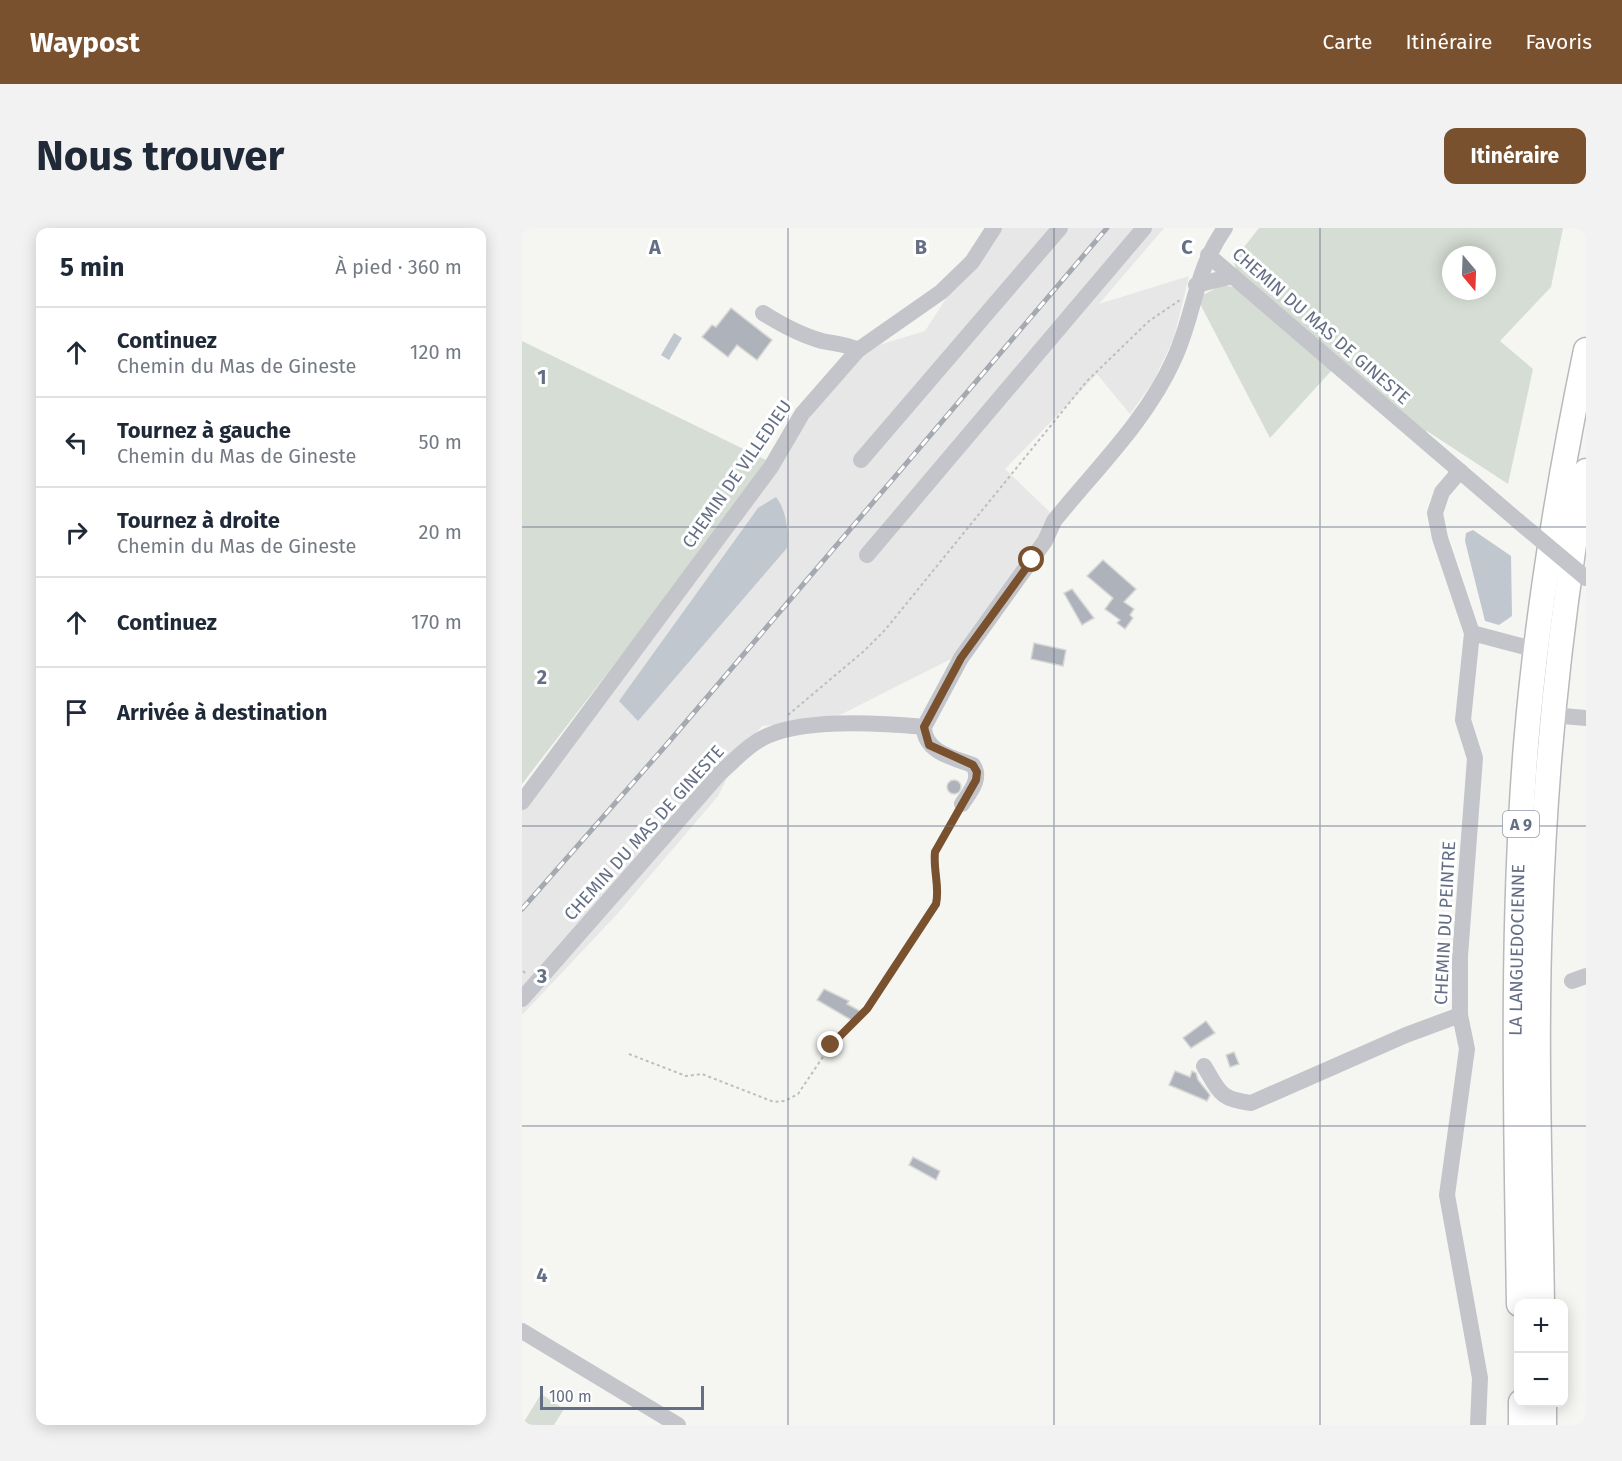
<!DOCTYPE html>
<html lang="fr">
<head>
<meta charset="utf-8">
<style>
  :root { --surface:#fff; --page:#f2f2f3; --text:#1f2937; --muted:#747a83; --line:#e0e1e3; --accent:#79512e }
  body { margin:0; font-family:"Fira Sans",sans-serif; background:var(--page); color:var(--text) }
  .controls { position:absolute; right:18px; bottom:18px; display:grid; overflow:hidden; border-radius:12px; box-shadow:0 3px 15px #0003 }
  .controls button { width:54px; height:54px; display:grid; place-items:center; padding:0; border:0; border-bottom:2px solid var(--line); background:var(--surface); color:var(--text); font:30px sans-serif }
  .compass { position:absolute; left:920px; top:18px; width:54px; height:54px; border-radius:50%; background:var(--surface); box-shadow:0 3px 15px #0003; rotate:161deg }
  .scale { position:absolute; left:18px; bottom:15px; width:164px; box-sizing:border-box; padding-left:6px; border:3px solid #646e84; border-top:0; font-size:16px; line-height:21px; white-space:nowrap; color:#646e84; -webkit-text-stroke:4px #fff; paint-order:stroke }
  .stop { position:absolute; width:18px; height:18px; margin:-14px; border:4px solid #79512e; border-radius:50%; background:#fff }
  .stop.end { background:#79512e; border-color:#fff; box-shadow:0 2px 6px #0008 }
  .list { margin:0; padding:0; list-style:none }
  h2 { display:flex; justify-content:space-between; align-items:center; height:78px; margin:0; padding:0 24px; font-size:26px }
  h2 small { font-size:20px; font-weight:400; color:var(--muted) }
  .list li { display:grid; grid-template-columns:39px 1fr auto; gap:18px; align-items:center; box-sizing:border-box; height:90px; padding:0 24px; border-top:2px solid var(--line) }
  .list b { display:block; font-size:22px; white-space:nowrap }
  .list p { margin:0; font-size:20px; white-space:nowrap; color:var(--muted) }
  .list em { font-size:20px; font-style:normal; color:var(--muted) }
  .icon { flex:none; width:33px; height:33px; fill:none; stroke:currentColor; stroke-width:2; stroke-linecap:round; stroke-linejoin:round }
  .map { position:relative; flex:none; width:1064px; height:1197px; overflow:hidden; border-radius:12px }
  header { display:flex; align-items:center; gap:36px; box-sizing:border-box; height:84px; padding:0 30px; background:var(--accent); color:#fff }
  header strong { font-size:28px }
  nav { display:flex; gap:33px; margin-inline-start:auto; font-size:21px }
  .intro { display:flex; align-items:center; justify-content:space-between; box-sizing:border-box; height:144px; padding:0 36px }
  h1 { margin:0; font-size:42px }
  .button { padding:15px 27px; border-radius:12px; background:var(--accent); color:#fff; font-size:21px; font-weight:700 }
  main { display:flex; gap:36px; padding:0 36px }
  aside { flex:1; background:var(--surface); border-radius:12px; box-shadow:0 3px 15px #0003 }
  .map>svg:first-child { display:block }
  .built { fill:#e6e7e6 }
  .green { fill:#d5ddd4; fill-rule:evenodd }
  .water { fill:#c1c7cf }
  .building { fill:#aeb3bb; stroke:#d7d7d5; stroke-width:1.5 }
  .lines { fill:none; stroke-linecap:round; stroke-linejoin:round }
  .highway-casing { stroke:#b8b9bd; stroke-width:27 }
  .path { stroke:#bdbec1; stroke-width:2; stroke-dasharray:3 3; stroke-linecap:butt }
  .minor { stroke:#c3c5ca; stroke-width:16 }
  .highway { stroke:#fff; stroke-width:24 }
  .rail-casing { stroke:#a5a9b0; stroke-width:5 }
  .rail { stroke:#fff; stroke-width:3; stroke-dasharray:9; stroke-linecap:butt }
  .minor-bridge { stroke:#c3c5ca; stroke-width:16 }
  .route { stroke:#79512e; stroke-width:8 }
  .grid { fill:none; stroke:#646e84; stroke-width:1.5; stroke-opacity:0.55 }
  .labels { text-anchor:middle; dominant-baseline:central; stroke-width:6; stroke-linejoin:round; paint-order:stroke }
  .shield { fill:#fff; stroke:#929aa9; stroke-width:1.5 }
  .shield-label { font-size:16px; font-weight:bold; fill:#646e84 }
  .street-label { font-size:18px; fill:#646e84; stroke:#fff }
  .grid-label { font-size:20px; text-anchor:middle; font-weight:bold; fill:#646e84; stroke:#fff; stroke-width:6; stroke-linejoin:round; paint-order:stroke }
</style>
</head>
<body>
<header>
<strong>Waypost</strong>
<nav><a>Carte</a><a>Itinéraire</a><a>Favoris</a></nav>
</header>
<div class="intro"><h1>Nous trouver</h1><a class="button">Itinéraire</a></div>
<main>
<aside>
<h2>5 min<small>À pied · 360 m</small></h2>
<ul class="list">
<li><svg class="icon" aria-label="ahead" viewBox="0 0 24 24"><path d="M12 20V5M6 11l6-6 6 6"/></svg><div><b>Continuez</b><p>Chemin du Mas de Gineste</p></div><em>120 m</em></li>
<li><svg class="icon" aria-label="left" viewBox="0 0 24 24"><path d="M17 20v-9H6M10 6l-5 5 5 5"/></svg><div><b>Tournez à gauche</b><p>Chemin du Mas de Gineste</p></div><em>50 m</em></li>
<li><svg class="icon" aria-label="right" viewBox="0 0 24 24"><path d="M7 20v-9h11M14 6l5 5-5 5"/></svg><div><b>Tournez à droite</b><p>Chemin du Mas de Gineste</p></div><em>20 m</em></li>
<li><svg class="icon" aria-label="ahead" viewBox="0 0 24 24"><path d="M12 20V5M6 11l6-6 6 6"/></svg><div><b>Continuez</b></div><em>170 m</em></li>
<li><svg class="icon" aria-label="arrive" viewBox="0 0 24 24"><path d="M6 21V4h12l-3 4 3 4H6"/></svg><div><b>Arrivée à destination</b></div></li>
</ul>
</aside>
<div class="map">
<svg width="1064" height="1197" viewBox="0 0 1064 1197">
  <rect width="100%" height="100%" fill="#f5f6f2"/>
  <!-- built -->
  <polygon class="built" points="470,0 642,0 577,76 667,48 652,110 631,154 608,186 575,146 483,241 534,290 441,425 308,492 240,498 219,523 196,568 97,684 0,787 0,580 337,123 403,103"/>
  <!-- green -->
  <g class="green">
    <path d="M737,0H1041L1029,59L978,113L1011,141L986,256L905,203L898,207L720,56L711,33ZM929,27H965V63H929Z"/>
    <polygon points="700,57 717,60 810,142 748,210 675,70"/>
    <polygon points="0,113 244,232 242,242 0,556"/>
    <polygon points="19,1166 42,1181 32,1197 0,1197"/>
  </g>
  <!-- water -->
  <g class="water">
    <polygon points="152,105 160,110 147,132 139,127"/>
    <path d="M254,269C265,283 266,303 265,320L116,493L97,473L236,280Z"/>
    <polygon points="951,302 989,328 990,388 977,397 963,393 943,313 944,305"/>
  </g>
  <!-- building -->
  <g class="building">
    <polygon points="209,80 250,112 235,132 215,117 206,129 180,109 190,97 194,99"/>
    <polygon points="581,332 614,361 602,374 612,381 608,387 611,390 603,401 595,395 598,392 583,381 591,370 565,348"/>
    <polygon points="550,361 572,390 560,397 542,365"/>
    <polygon points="512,415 544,422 541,438 509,431"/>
    <circle cx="432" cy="559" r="7"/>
    <polygon points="302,761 327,773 325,776 338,783 331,793 295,772"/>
    <polygon points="684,793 693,805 669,820 661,810"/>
    <polygon points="712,824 717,836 708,839 704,827"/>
    <polygon points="653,843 668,849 670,843 674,845 676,852 688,867 685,873 647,857"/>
    <polygon points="391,929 418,943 414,952 387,937"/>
  </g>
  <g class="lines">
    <!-- highway casing -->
    <g class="highway-casing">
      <g id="highway">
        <path d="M997,1076C994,889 989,703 1004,517C1015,384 1037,252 1064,122"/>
        <path d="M1020,1076C1018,947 1013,818 1018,690C1023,540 1038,391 1064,243"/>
        <polyline points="999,1174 999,1197"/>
        <polyline points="1022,1174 1022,1197"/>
      </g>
    </g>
    <!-- path -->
    <g class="path">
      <polyline points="266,487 342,423 363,402 565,153 627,93 658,72"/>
      <polyline points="1,743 5,747"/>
      <path d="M107,826L164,848L180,846L252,874L263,873L276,866L309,817L334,794L360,760L414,676C417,663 412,651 412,638C411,619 425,602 434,586"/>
    </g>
    <!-- minor -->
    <g class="minor">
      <polyline points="686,27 996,293"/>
      <polyline points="674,57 711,48"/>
      <path d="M241,85C260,97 278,107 300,113C313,116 323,115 336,122"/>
      <polyline points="339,232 538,0"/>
      <polyline points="938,243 920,264 913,285 918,310 950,405 941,492 953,530 938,728 938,787 945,821 925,967 958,1150 956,1197"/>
      <polyline points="345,327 622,0"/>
      <polyline points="950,405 1014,422"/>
      <polyline points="1030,487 1064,490"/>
      <polyline points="0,574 249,239 280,186 336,122 419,64 450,34 472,0"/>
      <path d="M440,576C448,564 460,551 451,537C432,530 402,524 402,499L439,430L523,313L532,293C573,242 625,192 652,131C673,86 672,44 703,0"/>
      <polyline points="1050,753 1064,748"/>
      <path d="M0,771L198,545C213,532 227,516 245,508C285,490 359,495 402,499"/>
      <path d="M682,838C698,864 697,871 729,875L884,807L938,787"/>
      <polyline points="0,1103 156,1197"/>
    </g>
    <!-- highway -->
    <use href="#highway" class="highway"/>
    <!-- rail casing -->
    <g class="rail-casing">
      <polyline id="rail" points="0,681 146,515 585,0"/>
    </g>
    <!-- rail -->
    <use href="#rail" class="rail"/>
    <!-- minor-bridge -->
    <polyline class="minor-bridge" points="996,293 1064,350"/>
  </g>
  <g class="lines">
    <!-- route -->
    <path class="route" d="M309,817L345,781L414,676C418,659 411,642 413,624L454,552L455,544L451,537L407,517L402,499L439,430L510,332"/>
  </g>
  <!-- grid -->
  <path class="grid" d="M266,0V1197M532,0V1197M798,0V1197M0,299H1064M0,598H1064M0,898H1064"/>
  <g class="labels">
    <!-- shield labels -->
    <rect class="shield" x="981" y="583" width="36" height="26" rx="4.5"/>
    <g class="shield-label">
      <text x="999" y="596">A 9</text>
    </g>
    <!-- street labels -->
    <g class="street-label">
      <text transform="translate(799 98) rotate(41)">CHEMIN DU MAS DE GINESTE</text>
      <text transform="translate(215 246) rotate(-55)">CHEMIN DE VILLEDIEU</text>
      <text transform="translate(122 605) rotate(-48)">CHEMIN DU MAS DE GINESTE</text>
      <text transform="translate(923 695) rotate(-87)">CHEMIN DU PEINTRE</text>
      <text transform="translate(995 722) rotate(-89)">LA LANGUEDOCIENNE</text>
    </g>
  </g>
  <g class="grid-label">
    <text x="133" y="26">A</text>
    <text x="399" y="26">B</text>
    <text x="665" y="26">C</text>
    <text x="20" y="156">1</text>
    <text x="20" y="456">2</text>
    <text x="20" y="755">3</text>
    <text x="20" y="1054">4</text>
  </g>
</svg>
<div class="controls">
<button>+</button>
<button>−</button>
</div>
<svg class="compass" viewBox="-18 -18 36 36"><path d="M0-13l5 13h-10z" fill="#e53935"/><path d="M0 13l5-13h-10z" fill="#747a83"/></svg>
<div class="scale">100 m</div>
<div class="stop" style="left:510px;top:332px"></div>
<div class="stop end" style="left:309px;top:817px"></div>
</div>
</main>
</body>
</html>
